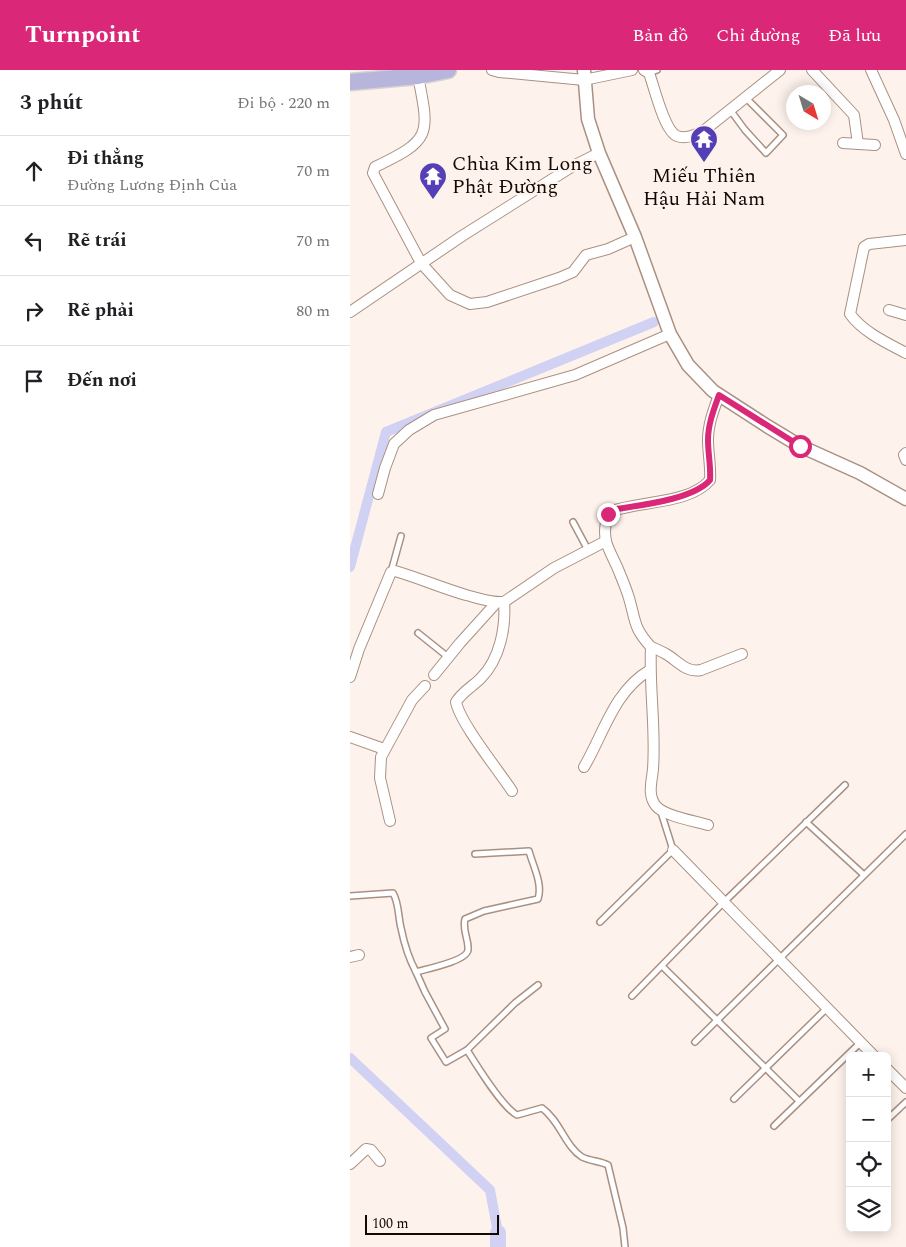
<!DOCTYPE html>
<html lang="vi">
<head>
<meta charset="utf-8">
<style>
  :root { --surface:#fff; --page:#f2f2f2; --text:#202124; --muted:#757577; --line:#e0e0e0; --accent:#db2777 }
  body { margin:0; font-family:Spectral,serif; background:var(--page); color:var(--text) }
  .controls { position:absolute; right:15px; bottom:15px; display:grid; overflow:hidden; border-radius:8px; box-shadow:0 2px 12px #0003 }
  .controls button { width:45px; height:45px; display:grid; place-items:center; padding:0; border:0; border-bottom:1px solid var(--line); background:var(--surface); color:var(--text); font:25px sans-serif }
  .compass { position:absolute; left:436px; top:15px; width:45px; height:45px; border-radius:50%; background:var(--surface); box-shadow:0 2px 12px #0003; rotate:142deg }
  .scale { position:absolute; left:15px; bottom:12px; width:134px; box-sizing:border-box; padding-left:5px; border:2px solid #130a05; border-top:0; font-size:14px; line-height:18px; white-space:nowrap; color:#130a05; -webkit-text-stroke:4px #fef2ec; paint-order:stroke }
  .stop { position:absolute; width:15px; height:15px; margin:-11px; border:4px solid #db2777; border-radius:50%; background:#fff }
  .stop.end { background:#db2777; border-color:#fff; box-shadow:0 1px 5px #0008 }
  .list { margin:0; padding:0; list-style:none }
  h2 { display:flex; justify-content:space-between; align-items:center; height:65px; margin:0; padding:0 20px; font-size:21px }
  h2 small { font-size:16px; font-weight:400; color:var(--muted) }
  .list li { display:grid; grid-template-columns:32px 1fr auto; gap:15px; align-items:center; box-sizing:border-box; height:70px; padding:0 20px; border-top:1px solid var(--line) }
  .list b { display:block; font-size:19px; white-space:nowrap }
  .list p { margin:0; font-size:16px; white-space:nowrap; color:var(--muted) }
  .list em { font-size:16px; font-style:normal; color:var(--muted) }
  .icon { flex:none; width:28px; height:28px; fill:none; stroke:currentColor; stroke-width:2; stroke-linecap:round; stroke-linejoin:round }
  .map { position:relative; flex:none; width:556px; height:1177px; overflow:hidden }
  header { display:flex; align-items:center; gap:30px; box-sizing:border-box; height:70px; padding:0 25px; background:var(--accent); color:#fff }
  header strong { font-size:24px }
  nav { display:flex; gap:28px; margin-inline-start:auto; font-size:18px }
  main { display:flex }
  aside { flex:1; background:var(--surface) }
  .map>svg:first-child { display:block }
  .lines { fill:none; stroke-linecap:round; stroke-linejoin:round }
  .canal { stroke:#d1d2f3; stroke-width:10 }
  .river { stroke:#d1d2f3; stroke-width:16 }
  .service-casing { stroke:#aa9082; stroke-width:8 }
  .minor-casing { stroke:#aa9082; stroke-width:12 }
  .tertiary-casing { stroke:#aa9082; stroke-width:15 }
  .primary-casing { stroke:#d5d3d2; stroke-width:19 }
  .service { stroke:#fff; stroke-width:5 }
  .minor { stroke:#fff; stroke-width:10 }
  .tertiary { stroke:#fff; stroke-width:12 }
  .primary { stroke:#b7b5dc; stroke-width:16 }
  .route { stroke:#db2777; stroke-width:6 }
  .labels { text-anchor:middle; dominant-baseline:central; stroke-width:4.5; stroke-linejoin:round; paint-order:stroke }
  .poi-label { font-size:20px; fill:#130a05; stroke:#fef2ec; text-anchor:start }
</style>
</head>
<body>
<header>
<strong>Turnpoint</strong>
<nav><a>Bản đồ</a><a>Chỉ đường</a><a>Đã lưu</a></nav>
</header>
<main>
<aside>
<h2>3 phút<small>Đi bộ · 220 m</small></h2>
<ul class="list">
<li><svg class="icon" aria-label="ahead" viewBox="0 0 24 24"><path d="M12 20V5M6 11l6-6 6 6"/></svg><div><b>Đi thẳng</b><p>Đường Lương Định Của</p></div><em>70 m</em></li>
<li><svg class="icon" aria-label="left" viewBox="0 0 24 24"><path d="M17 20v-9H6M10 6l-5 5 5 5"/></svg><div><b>Rẽ trái</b></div><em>70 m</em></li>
<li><svg class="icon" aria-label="right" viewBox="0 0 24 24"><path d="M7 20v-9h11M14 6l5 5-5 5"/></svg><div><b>Rẽ phải</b></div><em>80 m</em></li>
<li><svg class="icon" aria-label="arrive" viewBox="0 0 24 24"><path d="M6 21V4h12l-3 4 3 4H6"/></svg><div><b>Đến nơi</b></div></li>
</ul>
</aside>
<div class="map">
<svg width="556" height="1177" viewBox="0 0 556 1177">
  <rect width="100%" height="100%" fill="#fef2ec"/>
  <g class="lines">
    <!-- canal -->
    <g class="canal">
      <polyline points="0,497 36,362 304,252"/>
      <polyline points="0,988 140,1120 148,1163"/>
    </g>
    <!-- river -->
    <polyline class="river" points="148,1177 148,1163"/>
    <!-- service casing -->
    <g class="service-casing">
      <g id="service">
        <polyline points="299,3 307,0"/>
        <polyline points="381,41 395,60 416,83 433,65 396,28"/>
        <polyline points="223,452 238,480"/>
        <polyline points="41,502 51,466"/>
        <polyline points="68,563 98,587"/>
        <polyline points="456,752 514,805"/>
        <path d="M0,826L43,823C49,833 48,846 51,858C54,873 59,889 66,902C76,899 117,891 118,880C119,869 112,861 115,849L134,841L188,829C193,814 183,796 179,781L125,784"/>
        <polyline points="250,852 323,780 311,742"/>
        <polyline points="312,896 449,1031"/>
        <polyline points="66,902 75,922 95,959 81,968 96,992 117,980 165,933 188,915"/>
        <polyline points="282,926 374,832 495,715"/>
        <polyline points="345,972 556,764"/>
        <path d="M117,980C127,996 152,1037 167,1045L192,1038C210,1051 215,1076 232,1087C240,1091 250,1091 258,1095L273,1158L275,1177"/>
        <polyline points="384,1029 477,938"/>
        <polyline points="537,1050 556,1032"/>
        <polyline points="424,1056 511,972"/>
      </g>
    </g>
    <!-- minor casing -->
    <g class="minor-casing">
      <g id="minor">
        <polyline points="142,0 149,2 234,10 282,0"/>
        <path d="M294,0L299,3C304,16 314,61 327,66C337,70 348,64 356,59L430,0"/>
        <polyline points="462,0 504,45 508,74"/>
        <polyline points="521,0 544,50 556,84"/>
        <path d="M68,6C80,66 81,70 25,97L23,103L71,193L100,225L120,234L137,232L209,208L223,202L236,185L258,179L285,167"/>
        <polyline points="493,73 525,75"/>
        <path d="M556,170L519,174L514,177L500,244C513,262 537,273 556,283"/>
        <polyline points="539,240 556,245"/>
        <polyline points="0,242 112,166 223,96 249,83"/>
        <polyline points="556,383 554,385 556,390"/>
        <polyline points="28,424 35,398 44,374 59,360 84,345 225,305 320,264"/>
        <path d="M154,532C156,557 150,589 131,608C122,617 112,622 106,632C110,653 149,701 162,721"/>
        <path d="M301,577C306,579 311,581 316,584C328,591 336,603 351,600L392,584"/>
        <polyline points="84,605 110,573 147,532"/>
        <path d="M0,607L9,579L41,502L45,501C69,508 92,518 116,525C128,528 141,533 154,532L204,498L256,471"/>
        <polyline points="0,667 34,679"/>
        <path d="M234,697C254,663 264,621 300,600"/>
        <polyline points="40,751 30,708 31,687 62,630 75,616"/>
        <path d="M358,755C345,751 314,746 306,736C297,725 302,711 303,699C306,658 299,618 301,577C283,557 286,552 279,528C276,518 272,509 268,499C265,492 257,477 256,471C254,462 255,446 262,441C290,431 340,434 360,410C361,396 358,384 358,370C358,354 364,339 369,325"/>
        <polyline points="323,780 524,986"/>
        <polyline points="0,887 9,885"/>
        <polyline points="537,999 556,1018"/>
        <polyline points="0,1094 16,1079 21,1080 30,1091"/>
      </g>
    </g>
    <!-- tertiary casing -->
    <g class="tertiary-casing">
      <polyline id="tertiary" points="234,0 238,49 249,83 285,167 320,264 338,295 363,321 417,356 450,376 510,403 556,429"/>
    </g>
    <!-- primary casing -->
    <g class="primary-casing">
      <polyline id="primary" points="0,12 68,6 98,0"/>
    </g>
    <!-- service -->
    <use href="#service" class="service"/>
    <!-- minor -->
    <use href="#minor" class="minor"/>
    <!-- tertiary -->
    <use href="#tertiary" class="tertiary"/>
    <!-- primary -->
    <use href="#primary" class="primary"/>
  </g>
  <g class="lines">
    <!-- route -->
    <path class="route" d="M258,444L267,439C292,435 344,429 360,410C361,396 358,384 358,370C358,354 364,339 369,325L450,376"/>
  </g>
  <!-- icons -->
  <defs>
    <g id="temple-pin" transform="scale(1.4375)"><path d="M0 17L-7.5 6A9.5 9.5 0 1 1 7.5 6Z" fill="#543fb6" stroke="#fef2ec"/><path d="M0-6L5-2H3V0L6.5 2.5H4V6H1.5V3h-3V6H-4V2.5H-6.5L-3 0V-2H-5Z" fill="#fff"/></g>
  </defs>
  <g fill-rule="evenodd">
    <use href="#temple-pin" x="354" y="69"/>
    <use href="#temple-pin" x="83" y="106"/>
  </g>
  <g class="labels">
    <!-- poi labels -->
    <g class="poi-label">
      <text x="102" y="94">Chùa Kim Long<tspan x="102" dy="23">Phật Đường</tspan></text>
      <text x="354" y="106" text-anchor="middle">Miếu Thiên<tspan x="354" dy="23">Hậu Hải Nam</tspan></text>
    </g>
  </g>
</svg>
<div class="controls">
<button>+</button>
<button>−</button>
<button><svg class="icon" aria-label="locate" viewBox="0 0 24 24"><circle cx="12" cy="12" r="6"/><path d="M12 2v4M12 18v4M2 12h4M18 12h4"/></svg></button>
<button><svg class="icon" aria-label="layers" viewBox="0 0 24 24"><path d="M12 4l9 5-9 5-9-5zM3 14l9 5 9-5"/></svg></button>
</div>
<svg class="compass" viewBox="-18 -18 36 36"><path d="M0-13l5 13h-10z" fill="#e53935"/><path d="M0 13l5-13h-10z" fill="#757577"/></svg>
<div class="scale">100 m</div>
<div class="stop" style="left:450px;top:376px"></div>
<div class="stop end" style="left:258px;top:444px"></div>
</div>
</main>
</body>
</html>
